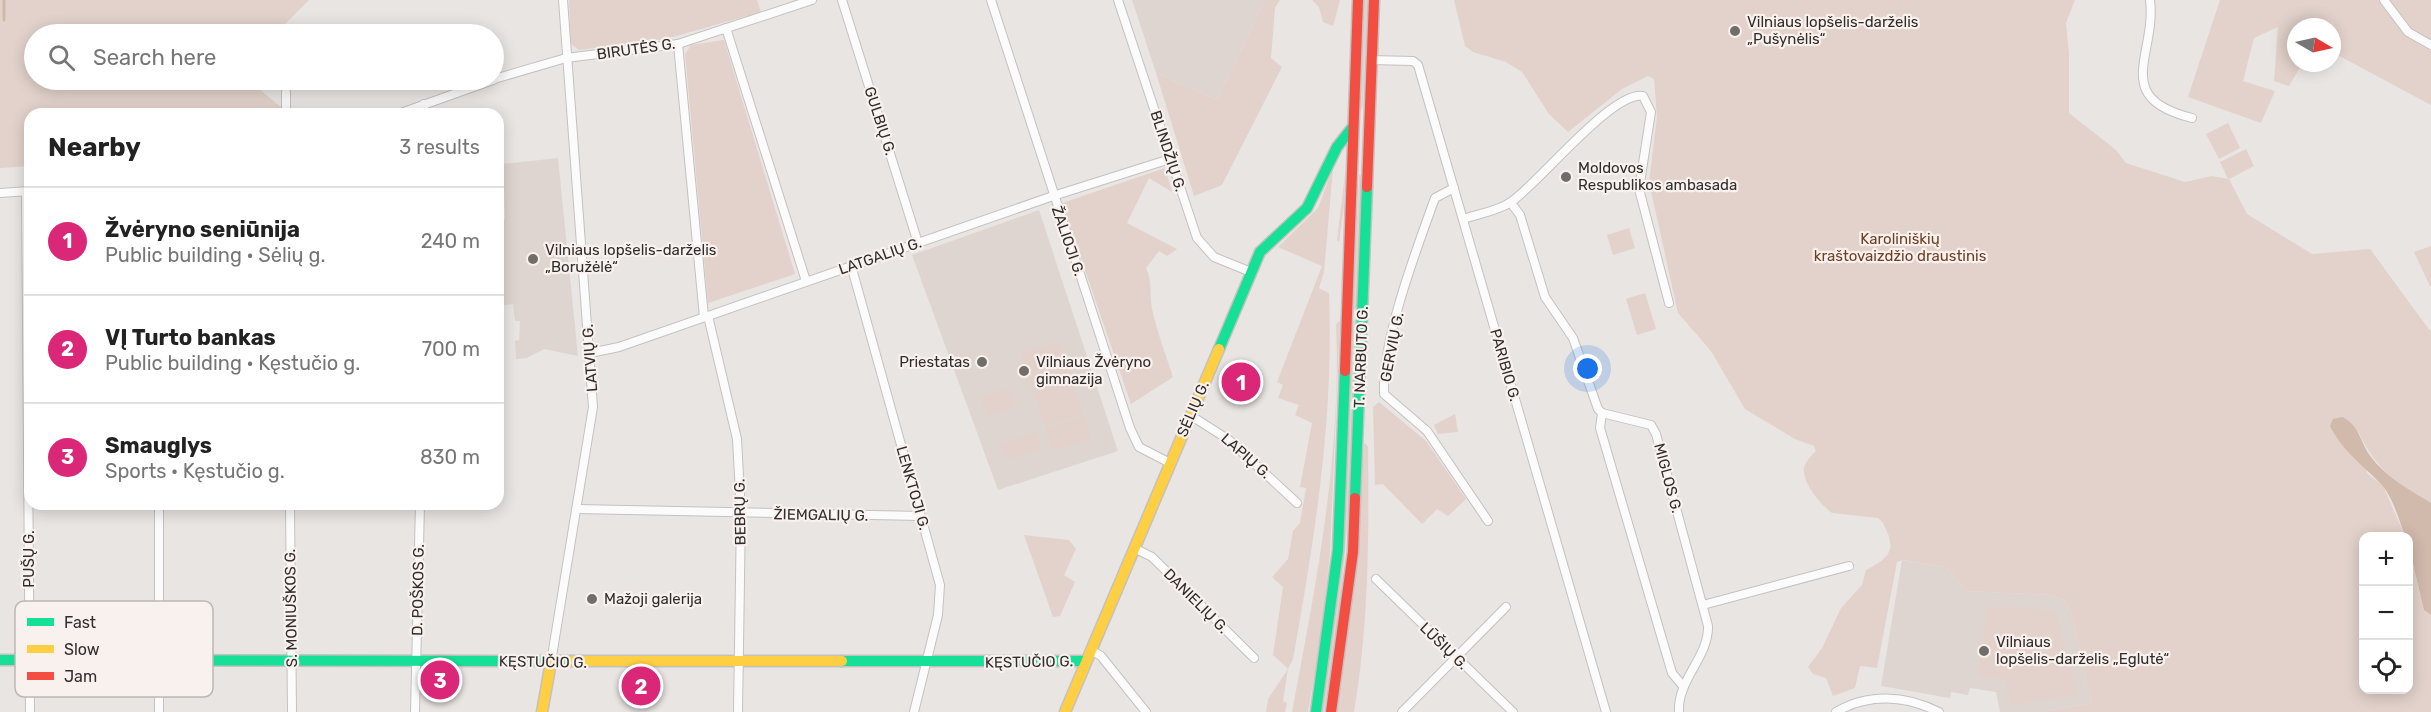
<!DOCTYPE html>
<html lang="en">
<head>
<meta charset="utf-8">
<style>
  :root { --surface:#fff; --page:#f2f2f2; --text:#222; --muted:#767676; --line:#e0e0e0; --accent:#db2777 }
  body { margin:0; font-family:Rubik,sans-serif; background:var(--page); color:var(--text) }
  .controls { position:absolute; right:18px; bottom:18px; display:grid; overflow:hidden; border-radius:12px; box-shadow:0 3px 15px #0003 }
  .controls button { width:54px; height:54px; display:grid; place-items:center; padding:0; border:0; border-bottom:2px solid var(--line); background:var(--surface); color:var(--text); font:30px sans-serif }
  .compass { position:absolute; left:2287px; top:18px; width:54px; height:54px; border-radius:50%; background:var(--surface); box-shadow:0 3px 15px #0003; rotate:99deg }
  .you { position:absolute; left:1588px; top:369px; width:21px; height:21px; margin:-15px; border:4px solid #fff; border-radius:50%; background:#1a73e8; box-shadow:0 0 0 9px #1a73e833 }
  .badge { display:grid; place-items:center; width:39px; height:39px; border-radius:50%; background:var(--accent); color:#fff; font-size:20px; font-weight:700 }
  .pin { position:absolute; translate:-50% -50%; border:3px solid #fff; box-shadow:0 2px 6px #0006 }
  .list { margin:0; padding:0; list-style:none }
  h2 { display:flex; justify-content:space-between; align-items:center; height:78px; margin:0; padding:0 24px; font-size:26px }
  h2 small { font-size:20px; font-weight:400; color:var(--muted) }
  .list li { display:grid; grid-template-columns:39px 1fr auto; gap:18px; align-items:center; box-sizing:border-box; height:108px; padding:0 24px; border-top:2px solid var(--line) }
  .list b { display:block; font-size:22px; white-space:nowrap }
  .list p { margin:0; font-size:20px; white-space:nowrap; color:var(--muted) }
  .list em { font-size:20px; font-style:normal; color:var(--muted) }
  .icon { flex:none; width:33px; height:33px; fill:none; stroke:currentColor; stroke-width:2; stroke-linecap:round; stroke-linejoin:round }
  .map { position:relative; flex:none; width:2431px; height:712px; overflow:hidden }
  .search { position:absolute; background:var(--surface); box-shadow:0 3px 15px #0003; left:24px; top:24px; width:480px; height:66px; display:flex; align-items:center; gap:15px; box-sizing:border-box; padding:0 21px; border-radius:33px; color:var(--muted); font-size:22px }
  .panel { position:absolute; background:var(--surface); box-shadow:0 3px 15px #0003; left:24px; top:108px; width:480px; height:402px; border-radius:18px }
  .map>svg:first-child { display:block }
  .built { fill:#dfd5d0 }
  .green { fill:#e2d2cb }
  .water { fill:#d1b9ac }
  .lines { fill:none; stroke-linecap:round; stroke-linejoin:round }
  .stream { stroke:#d1b9ac; stroke-width:3 }
  .street-casing { stroke:#c4c1c0; stroke-width:10 }
  .fast-casing { stroke:#c4c1c0; stroke-width:13 }
  .slow-casing { stroke:#c4c1c0; stroke-width:13 }
  .jam-casing { stroke:#c4c1c0; stroke-width:13 }
  .street { stroke:#fcfbfb; stroke-width:8 }
  .fast { stroke:#16e098; stroke-width:10 }
  .slow { stroke:#ffcf43; stroke-width:10 }
  .jam { stroke:#f24e42; stroke-width:10 }
  .poi-dot { fill:#716d6b; stroke:#f9f1ed; stroke-width:2 }
  .labels { text-anchor:middle; dominant-baseline:central; stroke-width:4.5; stroke-linejoin:round; paint-order:stroke }
  .poi-label { font-size:15px; fill:#302d2b; stroke:#f9f1ed; text-anchor:start }
  .street-label { font-size:15px; fill:#302d2b; stroke:#f9f1ed }
  .park-label { font-size:15px; fill:#6e3f26; stroke:#f9f1ed }
  .key { fill:#f9f1ed; stroke:#bdb6b3; stroke-width:1.5 }
  .key-label { font-size:16px; fill:#302d2b }
</style>
</head>
<body>
<div class="map">
<svg width="2431" height="712" viewBox="0 0 2431 712">
  <rect width="100%" height="100%" fill="#e9e5e3"/>
  <!-- built -->
  <g class="built">
    <polygon points="1132,0 1265,0 1217,100 1156,73"/>
    <polygon points="558,158 578,356 544,349 527,358 516,359 515,341 519,340 520,321 515,321 513,304 498,306 498,220 505,219 503,164"/>
    <polygon points="1039,210 1118,451 998,490 912,255"/>
    <polygon points="1902,560 1946,567 1967,591 2051,595 2064,600 2072,615 2092,703 2042,712 2000,712 1996,692 1970,688 1968,695 1951,692 1950,698 1881,686"/>
  </g>
  <!-- green -->
  <g class="green">
    <polygon points="0,0 309,0 275,34 34,34 34,80 254,80 252,83 281,107 281,114 30,114 30,166 0,168"/>
    <polygon points="569,0 757,0 761,12 666,39 579,50 571,44"/>
    <polygon points="1265,0 1280,0 1275,8 1271,58 1282,67 1222,185 1194,196 1156,73 1217,100"/>
    <polygon points="1312,0 1340,0 1333,26 1323,22 1319,7"/>
    <polygon points="1363,0 1368,0 1363,105 1361,111"/>
    <path d="M1454,0H2075L2066,23L2069,54V113L2116,150L2126,163L2185,182L2212,176L2228,179L2220,162L2246,149L2254,166L2229,179L2247,214L2312,254L2370,249L2431,332V503C2394,481 2377,471 2358,431L2367,473L2383,486L2405,536H2364V690H2408L2409,547L2424,610L2431,615V712H2042L2092,703L2072,615L2064,600L2051,595L1967,591L1946,567L1903,560L1897,562L1877,668L1860,666L1855,688L1833,696L1826,678L1813,674L1808,667L1822,648L1841,608L1862,585L1866,570C1882,561 1896,555 1888,534C1885,528 1884,522 1878,518L1832,513C1820,504 1802,483 1804,467C1806,461 1812,455 1816,451L1814,446L1795,439L1745,409L1711,351L1678,313L1649,182L1657,117L1654,79L1648,76L1622,89L1568,132L1549,114L1522,72L1506,62L1473,52L1465,46Z"/>
    <polygon points="2220,0 2431,0 2431,105 2332,52 2332,27 2296,27 2296,63 2308,63 2308,70 2299,69 2289,86 2274,81 2278,27 2254,38 2243,81 2275,91 2261,123 2188,97"/>
    <polygon points="724,40 795,274 708,303 685,54 691,45"/>
    <polygon points="2228,123 2240,148 2219,159 2206,134"/>
    <path d="M1165,168L1172,192L1149,178L1127,223L1177,249L1167,256L1159,251L1146,268C1153,283 1149,293 1152,309C1157,332 1166,355 1173,377L1131,404L1062,203Z"/>
    <path d="M1333,168L1324,272L1319,288L1329,293C1334,419 1315,536 1293,659L1288,669L1283,701L1287,703L1285,712H1266L1268,699L1288,669L1273,655L1283,587L1272,577L1288,559L1293,531L1300,523L1306,488L1300,487L1312,423L1295,415L1299,405L1278,398L1283,385L1277,382L1322,266L1278,247L1318,208Z"/>
    <polygon points="1345,174 1344,207 1339,242 1337,240"/>
    <polygon points="1359,175 1362,175 1356,309 1353,309"/>
    <polygon points="1629,228 1635,248 1613,255 1607,235"/>
    <polygon points="2431,246 2431,288 2414,252"/>
    <polygon points="1645,293 1656,329 1637,335 1626,299"/>
    <path d="M1340,321L1330,552L1322,632L1308,712H1292C1316,585 1342,453 1336,324Z"/>
    <polygon points="1353,321 1356,321 1354,402 1350,402"/>
    <polygon points="1059,341 1083,414 1045,426 1021,353"/>
    <polygon points="1009,387 1016,406 987,416 980,398"/>
    <polygon points="1379,402 1426,441 1466,499 1448,516 1437,509 1422,524 1383,484 1375,485 1373,407"/>
    <path d="M1350,409L1353,410C1350,512 1342,612 1324,712H1320L1342,557Z"/>
    <polygon points="1455,414 1458,432 1438,434 1434,425"/>
    <polygon points="1084,416 1092,439 1052,451 1045,428"/>
    <polygon points="1036,432 1042,448 1006,460 1000,444"/>
    <path d="M1364,443L1368,446C1369,535 1369,624 1354,712H1337L1357,560Z"/>
    <polygon points="1024,535 1069,540 1076,549 1064,575 1075,582 1060,616 1053,617"/>
    <polygon points="1987,606 2052,610 2057,614 2078,694 2012,705 2005,680 1978,676"/>
  </g>
  <!-- water -->
  <path class="water" d="M2342,417C2360,425 2360,443 2371,457C2386,477 2410,490 2431,503V615L2424,610L2409,547L2408,536H2405C2399,520 2393,498 2382,485C2362,464 2344,453 2330,426L2333,419Z"/>
  <g class="lines">
    <!-- stream -->
    <polyline class="stream" points="4,0 4,20"/>
    <!-- street casing -->
    <g class="street-casing">
      <g id="street">
        <polyline points="842,0 918,243"/>
        <polyline points="991,0 1130,428 1139,447 1170,463"/>
        <polyline points="1118,0 1197,238 1214,257 1251,272"/>
        <path d="M2150,0C2157,54 2110,98 2192,118"/>
        <polyline points="2384,0 2408,32 2431,45"/>
        <polyline points="726,28 806,281"/>
        <polyline points="678,44 704,317"/>
        <polyline points="1371,60 1413,61 1418,65 1606,712"/>
        <polyline points="494,79 566,58 678,44 812,0"/>
        <polyline points="286,92 286,114"/>
        <polyline points="398,114 493,80"/>
        <polyline points="424,114 424,104"/>
        <path d="M1454,188L1435,198C1416,251 1382,339 1384,394L1427,431L1488,521"/>
        <polyline points="26,191 30,712"/>
        <polyline points="0,193 29,191"/>
        <path d="M1511,203L1520,215L1545,297L1573,338L1598,409L1602,413L1651,425L1656,434L1708,626C1709,657 1677,680 1679,712"/>
        <path d="M1463,219C1478,214 1498,211 1511,202C1539,183 1612,91 1643,96L1651,112L1639,189L1669,303"/>
        <polyline points="851,265 940,585 938,615 914,712"/>
        <polyline points="708,316 737,439 741,513 738,712"/>
        <polyline points="590,353 619,347 1053,196 1170,159"/>
        <polyline points="1602,413 1600,428 1672,673 1683,686"/>
        <polyline points="1190,415 1229,440 1297,503"/>
        <polyline points="290,504 292,712"/>
        <polyline points="577,509 920,516"/>
        <polyline points="1134,548 1152,557 1254,658"/>
        <polyline points="1376,579 1513,712"/>
        <polyline points="1703,605 1849,566"/>
        <polyline points="1091,650 1101,656 1146,712"/>
        <polyline points="551,662 593,407 563,0"/>
        <polyline points="159,712 159,504"/>
        <polyline points="415,712 420,504"/>
        <polyline points="1402,712 1506,607"/>
        <path d="M1836,712C1868,693 1905,695 1939,712"/>
      </g>
    </g>
    <!-- fast casing -->
    <g class="fast-casing">
      <g id="fast">
        <polyline points="1219,349 1260,252 1307,208 1337,147 1352,128"/>
        <polyline points="1355,498 1367,187"/>
        <polyline points="0,660 572,661"/>
        <polyline points="842,661 1086,661"/>
        <polyline points="1316,712 1338,550 1345,371"/>
      </g>
    </g>
    <!-- slow casing -->
    <g class="slow-casing">
      <g id="slow">
        <polyline points="572,661 842,661"/>
        <polyline points="542,712 551,662"/>
        <polyline points="1065,712 1219,349"/>
      </g>
    </g>
    <!-- jam casing -->
    <g class="jam-casing">
      <g id="jam">
        <polyline points="1367,187 1374,0"/>
        <polyline points="1345,371 1358,0"/>
        <polyline points="1331,712 1353,552 1355,498"/>
      </g>
    </g>
    <!-- street -->
    <use href="#street" class="street"/>
    <!-- fast -->
    <use href="#fast" class="fast"/>
    <!-- slow -->
    <use href="#slow" class="slow"/>
    <!-- jam -->
    <use href="#jam" class="jam"/>
  </g>
  <!-- markers -->
  <g class="poi-dot">
    <circle cx="1735" cy="31" r="6"/>
    <circle cx="1566" cy="177" r="6"/>
    <circle cx="533" cy="259" r="6"/>
    <circle cx="982" cy="362" r="6"/>
    <circle cx="1024" cy="371" r="6"/>
    <circle cx="592" cy="599" r="6"/>
    <circle cx="1984" cy="651" r="6"/>
  </g>
  <g class="labels">
    <!-- poi labels -->
    <g class="poi-label">
      <text x="1747" y="22">Vilniaus lopšelis-darželis<tspan x="1747" dy="17">„Pušynėlis“</tspan></text>
      <text x="1578" y="168">Moldovos<tspan x="1578" dy="17">Respublikos ambasada</tspan></text>
      <text x="545" y="250">Vilniaus lopšelis-darželis<tspan x="545" dy="17">„Boružėlė“</tspan></text>
      <text x="970" y="362" text-anchor="end">Priestatas</text>
      <text x="1036" y="362">Vilniaus Žvėryno<tspan x="1036" dy="17">gimnazija</tspan></text>
      <text x="604" y="599">Mažoji galerija</text>
      <text x="1996" y="642">Vilniaus<tspan x="1996" dy="17">lopšelis-darželis „Eglutė“</tspan></text>
    </g>
    <!-- street labels -->
    <g class="street-label">
      <text transform="translate(636 49) rotate(-8)">BIRUTĖS G.</text>
      <text transform="translate(880 121) rotate(72)">GULBIŲ G.</text>
      <text transform="translate(1168 151) rotate(72)">BLINDŽIŲ G.</text>
      <text transform="translate(1068 241) rotate(71)">ŽALIOJI G.</text>
      <text transform="translate(880 256) rotate(-19)">LATGALIŲ G.</text>
      <text transform="translate(1392 347) rotate(-79)">GERVIŲ G.</text>
      <text transform="translate(1361 357) rotate(-88)">T. NARBUTO G.</text>
      <text transform="translate(590 358) rotate(-94)">LATVIŲ G.</text>
      <text transform="translate(1505 365) rotate(74)">PARIBIO G.</text>
      <text transform="translate(1193 409) rotate(-67)">SĖLIŲ G.</text>
      <text transform="translate(1246 456) rotate(41)">LAPIŲ G.</text>
      <text transform="translate(1668 478) rotate(75)">MIGLOS G.</text>
      <text transform="translate(913 488) rotate(74)">LENKTOJI G.</text>
      <text transform="translate(740 512) rotate(-91)">BEBRŲ G.</text>
      <text transform="translate(821 515) rotate(1)">ŽIEMGALIŲ G.</text>
      <text transform="translate(29 559) rotate(-90)">PUŠŲ G.</text>
      <text transform="translate(418 590) rotate(-89)">D. POŠKOS G.</text>
      <text transform="translate(1196 601) rotate(45)">DANIELIŲ G.</text>
      <text transform="translate(291 608) rotate(-91)">S. MONIUŠKOS G.</text>
      <text transform="translate(1444 646) rotate(44)">LŪŠIŲ G.</text>
      <text transform="translate(543 662) rotate(1)">KĘSTUČIO G.</text>
      <text transform="translate(1029 662) rotate(-1)">KĘSTUČIO G.</text>
    </g>
    <!-- park labels -->
    <g class="park-label">
      <text x="1900" y="239">Karoliniškių<tspan x="1900" dy="17">kraštovaizdžio draustinis</tspan></text>
    </g>
  </g>
  <!-- legend -->
  <rect x="15" y="601" width="198" height="96" rx="9" class="key"/>
  <rect x="27" y="618" width="27" height="8" fill="#16e098"/>
  <rect x="27" y="645" width="27" height="8" fill="#ffcf43"/>
  <rect x="27" y="672" width="27" height="8" fill="#f24e42"/>
  <g class="key-label">
    <text x="64" y="628">Fast</text>
    <text x="64" y="655">Slow</text>
    <text x="64" y="682">Jam</text>
  </g>
</svg>
<div class="controls">
<button>+</button>
<button>−</button>
<button><svg class="icon" aria-label="locate" viewBox="0 0 24 24"><circle cx="12" cy="12" r="6"/><path d="M12 2v4M12 18v4M2 12h4M18 12h4"/></svg></button>
</div>
<svg class="compass" viewBox="-18 -18 36 36"><path d="M0-13l5 13h-10z" fill="#e53935"/><path d="M0 13l5-13h-10z" fill="#767676"/></svg>
<div class="you"></div>
<div class="pin badge" style="left:1241px;top:382px">1</div>
<div class="pin badge" style="left:641px;top:686px">2</div>
<div class="pin badge" style="left:440px;top:680px">3</div>
<div class="search"><svg class="icon" aria-label="search" viewBox="0 0 24 24"><circle cx="10" cy="10" r="6"/><path d="M15 15l6 6"/></svg>Search here</div>
<section class="panel">
<h2>Nearby<small>3 results</small></h2>
<ul class="list">
<li><span class="badge">1</span><div><b>Žvėryno seniūnija</b><p>Public building · Sėlių g.</p></div><em>240 m</em></li>
<li><span class="badge">2</span><div><b>VĮ Turto bankas</b><p>Public building · Kęstučio g.</p></div><em>700 m</em></li>
<li><span class="badge">3</span><div><b>Smauglys</b><p>Sports · Kęstučio g.</p></div><em>830 m</em></li>
</ul>
</section>
</div>
</body>
</html>
